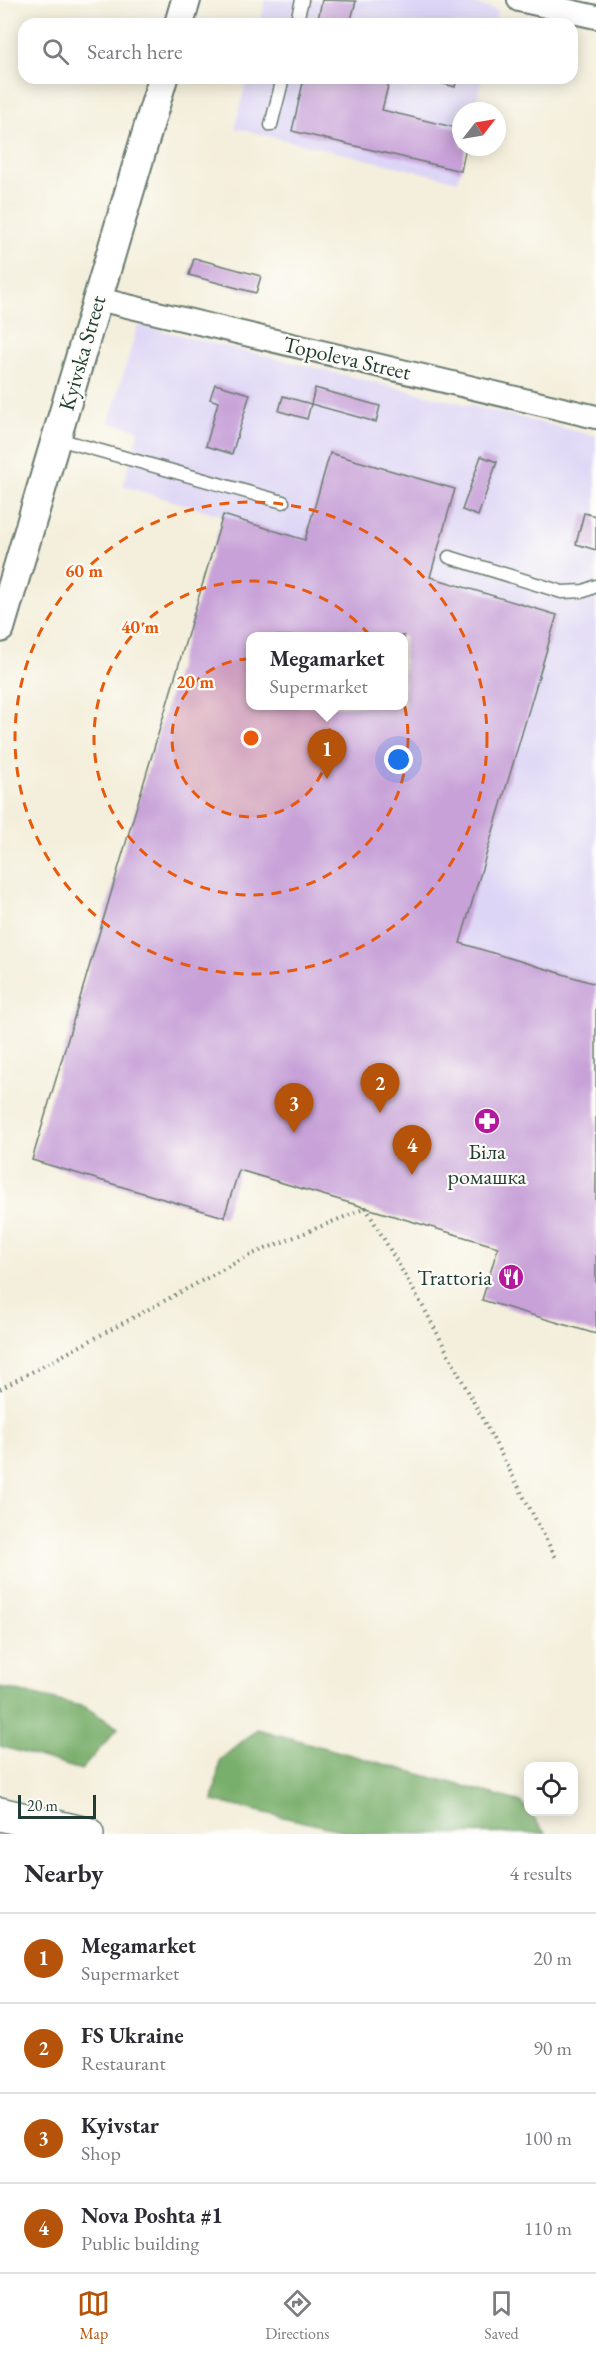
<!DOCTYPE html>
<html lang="en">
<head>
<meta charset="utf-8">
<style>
  :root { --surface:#fff; --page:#f2f2f3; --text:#2b2b33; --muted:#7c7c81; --line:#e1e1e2; --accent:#b45309 }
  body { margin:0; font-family:"EB Garamond",serif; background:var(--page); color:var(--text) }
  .controls { position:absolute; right:18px; bottom:18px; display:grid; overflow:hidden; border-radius:12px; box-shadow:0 3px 15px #0003 }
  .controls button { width:54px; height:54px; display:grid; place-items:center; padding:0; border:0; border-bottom:2px solid var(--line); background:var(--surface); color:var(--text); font:30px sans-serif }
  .compass { position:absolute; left:452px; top:102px; width:54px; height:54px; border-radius:50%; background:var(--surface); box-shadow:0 3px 15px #0003; rotate:59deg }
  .scale { position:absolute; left:18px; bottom:15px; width:78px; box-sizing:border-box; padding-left:6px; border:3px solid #1f3d34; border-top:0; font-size:16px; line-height:21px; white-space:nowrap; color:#1f3d34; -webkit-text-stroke:4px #fdfcf7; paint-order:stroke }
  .you { position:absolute; left:399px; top:760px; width:21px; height:21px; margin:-15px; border:4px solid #fff; border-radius:50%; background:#1a73e8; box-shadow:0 0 0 9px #1a73e833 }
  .badge { display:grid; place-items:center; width:39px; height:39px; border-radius:50%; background:var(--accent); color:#fff; font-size:20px; font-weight:700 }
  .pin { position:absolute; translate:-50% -50px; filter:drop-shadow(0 2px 3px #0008) }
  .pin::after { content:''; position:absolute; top:32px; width:21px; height:18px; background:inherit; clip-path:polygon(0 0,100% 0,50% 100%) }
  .popup { position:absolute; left:246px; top:632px; width:162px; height:78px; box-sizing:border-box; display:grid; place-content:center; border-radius:12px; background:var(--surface); filter:drop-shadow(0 2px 4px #0005); font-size:20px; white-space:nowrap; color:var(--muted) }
  .popup b { font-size:22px; color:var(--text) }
  .popup::after { content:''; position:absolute; left:50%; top:100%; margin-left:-12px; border:12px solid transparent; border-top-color:var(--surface) }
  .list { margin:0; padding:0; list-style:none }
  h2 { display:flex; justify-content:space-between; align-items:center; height:78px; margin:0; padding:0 24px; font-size:26px }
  h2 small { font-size:20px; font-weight:400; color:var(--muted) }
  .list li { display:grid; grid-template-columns:39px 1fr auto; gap:18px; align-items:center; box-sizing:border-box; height:90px; padding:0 24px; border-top:2px solid var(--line) }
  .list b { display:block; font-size:22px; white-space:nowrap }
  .list p { margin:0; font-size:20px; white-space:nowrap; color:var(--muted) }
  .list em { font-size:20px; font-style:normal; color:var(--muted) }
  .icon { flex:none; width:33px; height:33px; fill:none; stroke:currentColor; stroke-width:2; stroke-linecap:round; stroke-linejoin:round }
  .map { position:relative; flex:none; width:596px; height:1834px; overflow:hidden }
  .search { position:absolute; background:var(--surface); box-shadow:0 3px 15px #0003; left:18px; right:18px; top:18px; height:66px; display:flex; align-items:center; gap:15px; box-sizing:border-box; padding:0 21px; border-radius:18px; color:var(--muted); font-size:22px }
  .sheet { height:438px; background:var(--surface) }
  nav { display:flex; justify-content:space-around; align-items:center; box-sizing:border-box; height:84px; border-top:2px solid var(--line); background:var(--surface); font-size:16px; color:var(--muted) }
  nav a { display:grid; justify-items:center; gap:3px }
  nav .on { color:var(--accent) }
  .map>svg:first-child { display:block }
  .built { fill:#ddd5f6 }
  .forest { fill:#79af6c; stroke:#4c7650; stroke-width:1.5 }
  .building { fill:#c7a1d8; fill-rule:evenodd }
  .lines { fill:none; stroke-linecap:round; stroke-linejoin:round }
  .service-casing { stroke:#6a7b6f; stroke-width:15 }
  .minor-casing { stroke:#6a7b6f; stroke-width:26 }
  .tertiary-casing { stroke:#6a7b6f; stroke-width:32 }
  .trunk-casing { stroke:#6a7b6f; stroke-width:36 }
  .path { stroke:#6a7b6f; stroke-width:4; stroke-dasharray:1.5 4.5; stroke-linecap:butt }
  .service { stroke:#fff; stroke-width:12 }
  .minor { stroke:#fff; stroke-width:22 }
  .tertiary { stroke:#fff; stroke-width:28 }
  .trunk { stroke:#fff; stroke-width:33 }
  .ring { fill:none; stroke:#e8590c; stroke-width:3; stroke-dasharray:10 8 }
  .labels { text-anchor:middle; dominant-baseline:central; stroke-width:4.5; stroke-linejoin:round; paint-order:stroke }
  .street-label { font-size:22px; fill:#1f3d34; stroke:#fdfcf7 }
  .poi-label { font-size:22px; fill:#1f3d34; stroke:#fdfcf7 }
  .centre { fill:#e8590c; stroke:#fdfcf7; stroke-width:3 }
  .ring-label { font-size:18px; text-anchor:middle; font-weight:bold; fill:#e8590c; stroke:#fdfcf7; stroke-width:4.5; stroke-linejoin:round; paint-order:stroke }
</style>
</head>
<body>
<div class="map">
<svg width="596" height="1834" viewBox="0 0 596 1834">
  <rect width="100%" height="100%" fill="#fdfcf7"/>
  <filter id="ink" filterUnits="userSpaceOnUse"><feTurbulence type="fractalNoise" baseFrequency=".0167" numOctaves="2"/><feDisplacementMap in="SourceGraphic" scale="12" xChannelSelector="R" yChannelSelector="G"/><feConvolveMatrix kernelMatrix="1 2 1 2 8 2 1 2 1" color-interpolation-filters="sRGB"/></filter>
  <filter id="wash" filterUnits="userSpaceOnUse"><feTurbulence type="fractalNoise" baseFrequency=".008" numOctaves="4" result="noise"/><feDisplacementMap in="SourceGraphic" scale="24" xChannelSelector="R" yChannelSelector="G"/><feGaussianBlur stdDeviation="1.35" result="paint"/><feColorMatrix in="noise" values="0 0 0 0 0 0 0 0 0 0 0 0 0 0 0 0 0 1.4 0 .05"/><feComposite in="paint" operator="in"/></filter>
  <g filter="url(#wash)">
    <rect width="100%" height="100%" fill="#f4efdc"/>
    <!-- built -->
    <g class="built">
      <polygon points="265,0 456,0 498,10 495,24 260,24"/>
      <polygon points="247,78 482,78 474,111 461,111 461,147 466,147 458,181 235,128"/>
      <polygon points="138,325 596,436 596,984 460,943 557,615 123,486 139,430 109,422"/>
    </g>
    <!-- forest -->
    <g class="forest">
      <polygon points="0,1687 85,1707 118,1728 81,1770 0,1746"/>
      <polygon points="257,1729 521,1802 545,1833 357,1834 213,1801 220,1760"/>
    </g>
    <g id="blocks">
      <!-- building -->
      <g class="building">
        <polygon points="322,0 356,1 350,24 317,24"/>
        <polygon points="304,78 390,78 382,110 461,129 461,147 466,147 461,171 292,131"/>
        <polygon points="423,78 457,78 455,87"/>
        <polygon points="194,258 261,276 256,293 189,275"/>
        <polygon points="215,384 250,394 232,454 206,446 218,402 210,399"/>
        <polygon points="315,388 380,406 376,422 311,404"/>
        <polygon points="283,396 311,404 307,419 279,411"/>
        <path d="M330,453L455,489L430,577L557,615L460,943L596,984V1334L482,1300L498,1247L239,1170L224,1217L32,1160L223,515L305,540ZM250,636H404V706H250Z"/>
        <polygon points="481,456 497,462 478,516 462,510"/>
        <polygon points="584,513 596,516 596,550 576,544"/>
      </g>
    </g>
  </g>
  <g filter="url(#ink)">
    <use href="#blocks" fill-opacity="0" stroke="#6a7b6f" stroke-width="1.5"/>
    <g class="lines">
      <!-- service casing -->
      <g class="service-casing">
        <g id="service">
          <polyline points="296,24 302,0"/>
          <polyline points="271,125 283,78"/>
          <polyline points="58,439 283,502"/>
          <polyline points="449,557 562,592 584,591 596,586"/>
        </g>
      </g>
      <!-- minor casing -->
      <g class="minor-casing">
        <g id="minor">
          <polyline points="519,0 596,17"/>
          <polyline points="98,299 596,417"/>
        </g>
      </g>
      <!-- tertiary casing -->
      <g class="tertiary-casing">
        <g id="tertiary">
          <polyline points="179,24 186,0"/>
          <polyline points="0,628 163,78"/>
        </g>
      </g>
      <!-- trunk casing -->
      <g class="trunk-casing">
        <polyline id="trunk" points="0,1814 87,1834"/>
      </g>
      <!-- path -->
      <polyline class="path" points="0,1389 248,1256 366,1208 426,1312 556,1558"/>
      <!-- service -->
      <use href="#service" class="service"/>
      <!-- minor -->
      <use href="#minor" class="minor"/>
      <!-- tertiary -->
      <use href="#tertiary" class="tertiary"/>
      <!-- trunk -->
      <use href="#trunk" class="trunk"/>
    </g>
  </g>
  <!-- distance rings -->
  <circle cx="251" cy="738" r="79" fill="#e8590c" fill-opacity=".12"/>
  <g class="ring">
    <circle cx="251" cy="738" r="79"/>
    <circle cx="251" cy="738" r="157"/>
    <circle cx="251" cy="738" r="236"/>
  </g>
  <!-- icons -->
  <defs>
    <g id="pharmacy-disc" transform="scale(1.35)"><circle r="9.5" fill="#b5179e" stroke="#fdfcf7"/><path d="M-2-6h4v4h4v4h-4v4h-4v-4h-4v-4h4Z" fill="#fff"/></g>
    <g id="restaurant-disc" transform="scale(1.35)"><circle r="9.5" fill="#b5179e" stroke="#fdfcf7"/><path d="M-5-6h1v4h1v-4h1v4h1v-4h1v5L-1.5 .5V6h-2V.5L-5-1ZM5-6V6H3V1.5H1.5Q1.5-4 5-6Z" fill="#fff"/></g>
  </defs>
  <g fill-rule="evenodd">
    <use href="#pharmacy-disc" x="487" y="1121"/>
    <use href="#restaurant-disc" x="511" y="1277"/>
  </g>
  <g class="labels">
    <!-- street labels -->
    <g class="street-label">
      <text transform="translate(82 353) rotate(-74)">Kyivska Street</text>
      <text transform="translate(347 358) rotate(13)">Topoleva Street</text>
    </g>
    <!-- poi labels -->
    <g class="poi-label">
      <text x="487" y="1151">Біла<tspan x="487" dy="25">ромашка</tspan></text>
      <text x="492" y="1277" text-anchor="end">Trattoria</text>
    </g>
  </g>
  <circle cx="251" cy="738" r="9" class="centre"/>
  <g class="ring-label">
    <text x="84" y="577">60 m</text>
    <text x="140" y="633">40 m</text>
    <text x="195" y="688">20 m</text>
  </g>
</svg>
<div class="controls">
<button><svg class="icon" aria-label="locate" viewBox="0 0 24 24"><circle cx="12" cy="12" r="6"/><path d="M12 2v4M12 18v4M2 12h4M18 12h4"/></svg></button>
</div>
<svg class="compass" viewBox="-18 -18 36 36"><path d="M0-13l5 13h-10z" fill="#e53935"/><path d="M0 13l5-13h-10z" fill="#7c7c81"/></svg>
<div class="scale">20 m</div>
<div class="you"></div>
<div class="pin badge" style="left:327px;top:779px">1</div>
<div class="popup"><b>Megamarket</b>Supermarket</div>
<div class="pin badge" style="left:380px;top:1113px">2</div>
<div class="pin badge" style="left:294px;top:1133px">3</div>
<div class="pin badge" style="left:412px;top:1175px">4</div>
<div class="search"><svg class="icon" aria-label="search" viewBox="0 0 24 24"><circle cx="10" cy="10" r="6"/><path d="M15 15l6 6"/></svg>Search here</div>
</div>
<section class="sheet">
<h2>Nearby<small>4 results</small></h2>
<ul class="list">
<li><span class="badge">1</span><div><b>Megamarket</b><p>Supermarket</p></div><em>20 m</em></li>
<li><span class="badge">2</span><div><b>FS Ukraine</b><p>Restaurant</p></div><em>90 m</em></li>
<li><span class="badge">3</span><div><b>Kyivstar</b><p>Shop</p></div><em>100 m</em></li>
<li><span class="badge">4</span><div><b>Nova Poshta #1</b><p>Public building</p></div><em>110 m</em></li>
</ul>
</section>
<nav>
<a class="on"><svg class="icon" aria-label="map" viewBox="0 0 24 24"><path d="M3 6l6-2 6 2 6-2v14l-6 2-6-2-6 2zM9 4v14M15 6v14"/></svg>Map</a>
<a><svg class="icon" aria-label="directions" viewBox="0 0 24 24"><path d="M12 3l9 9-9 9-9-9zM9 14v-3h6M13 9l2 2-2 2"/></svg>Directions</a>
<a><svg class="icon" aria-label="saved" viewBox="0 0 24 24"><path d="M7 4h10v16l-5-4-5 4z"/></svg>Saved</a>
</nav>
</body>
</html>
